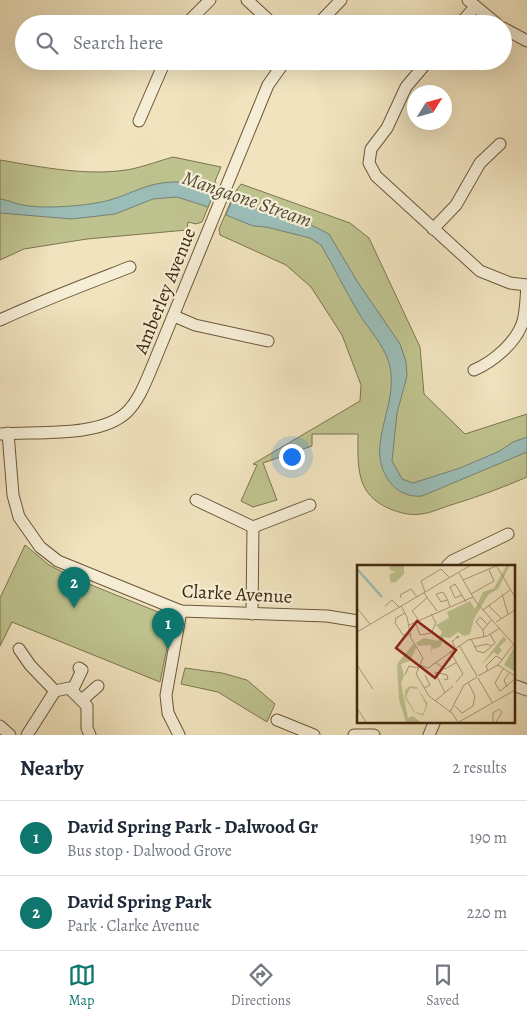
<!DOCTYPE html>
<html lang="en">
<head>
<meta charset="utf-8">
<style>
  :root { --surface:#fff; --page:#f6f6f7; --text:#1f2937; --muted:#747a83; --line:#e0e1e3; --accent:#0f766e }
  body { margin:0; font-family:Alegreya,serif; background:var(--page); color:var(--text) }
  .compass { position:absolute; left:407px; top:85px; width:45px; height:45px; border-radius:50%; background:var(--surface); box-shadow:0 5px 20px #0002; rotate:53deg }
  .you { position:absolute; left:291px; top:456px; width:18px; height:18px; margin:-12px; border:4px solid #fff; border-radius:50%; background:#1a73e8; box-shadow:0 0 0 8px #1a73e833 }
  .badge { display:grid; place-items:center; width:32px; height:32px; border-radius:50%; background:var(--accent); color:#fff; font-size:16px; font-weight:700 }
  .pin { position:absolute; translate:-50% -41px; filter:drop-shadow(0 1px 2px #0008) }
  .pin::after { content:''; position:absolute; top:26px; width:18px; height:15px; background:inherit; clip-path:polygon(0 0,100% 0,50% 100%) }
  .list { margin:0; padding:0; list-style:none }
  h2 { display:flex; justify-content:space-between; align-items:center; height:65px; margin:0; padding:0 20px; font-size:21px }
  h2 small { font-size:16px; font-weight:400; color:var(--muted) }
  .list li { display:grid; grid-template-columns:32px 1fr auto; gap:15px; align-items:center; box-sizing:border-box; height:75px; padding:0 20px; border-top:1px solid var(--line) }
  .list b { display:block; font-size:19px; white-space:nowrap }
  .list p { margin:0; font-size:16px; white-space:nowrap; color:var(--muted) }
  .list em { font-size:16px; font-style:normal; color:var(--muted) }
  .icon { flex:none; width:28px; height:28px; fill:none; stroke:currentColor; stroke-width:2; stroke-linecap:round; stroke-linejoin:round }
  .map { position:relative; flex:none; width:527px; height:735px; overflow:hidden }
  .search { position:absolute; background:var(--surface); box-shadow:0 5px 20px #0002; left:15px; right:15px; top:15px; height:55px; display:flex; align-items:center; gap:12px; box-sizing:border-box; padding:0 18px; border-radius:28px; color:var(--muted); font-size:19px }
  .sheet { height:215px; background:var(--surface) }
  nav { display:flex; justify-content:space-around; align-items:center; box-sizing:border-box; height:70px; border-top:1px solid var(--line); background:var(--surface); font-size:14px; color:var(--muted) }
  nav a { display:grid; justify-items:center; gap:2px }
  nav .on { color:var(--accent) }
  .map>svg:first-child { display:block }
  .green { fill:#bec28e; stroke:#7e754e }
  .water { fill:#9bbdb7; stroke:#768173 }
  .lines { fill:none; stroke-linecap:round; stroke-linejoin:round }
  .minor-casing { stroke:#6b5739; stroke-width:13 }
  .minor { stroke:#f5edd5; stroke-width:11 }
  .labels { text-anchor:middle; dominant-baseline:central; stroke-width:4.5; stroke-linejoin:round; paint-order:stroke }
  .street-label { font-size:19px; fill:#3f280d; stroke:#f5edd5 }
  .water-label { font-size:20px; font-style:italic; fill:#564d38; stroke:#f5edd5 }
  .inset-river { fill:none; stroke:#9bbdb7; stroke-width:2.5 }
  .inset-road { fill:none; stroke:#a99877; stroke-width:1 }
  .view { fill:#8f2418; fill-opacity:0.15; stroke:#8f2418; stroke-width:2.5 }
  .inset-edge { fill:none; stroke:#3f280d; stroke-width:2.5 }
</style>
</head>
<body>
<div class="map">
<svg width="527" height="735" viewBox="0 0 527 735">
  <rect width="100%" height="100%" fill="#f0e3be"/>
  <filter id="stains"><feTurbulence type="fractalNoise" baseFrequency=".004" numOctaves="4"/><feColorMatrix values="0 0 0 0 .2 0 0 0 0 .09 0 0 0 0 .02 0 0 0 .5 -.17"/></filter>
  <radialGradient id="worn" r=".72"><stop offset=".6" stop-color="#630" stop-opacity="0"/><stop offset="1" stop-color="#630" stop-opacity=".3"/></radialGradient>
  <!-- green -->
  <g class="green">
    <path d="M173,157L221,167L215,181L217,186L202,222L196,224L188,222L187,230L87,239L24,249L0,260V160C41,167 90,177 132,169C145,166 159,161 173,157Z"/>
    <path d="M241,184L350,223L369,238L420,347L424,394L465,434L527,414V477C502,488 477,497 451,505C441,508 431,513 421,514C405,517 379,507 369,494C356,479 358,453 358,434H312V446L263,463L277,500L253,507L241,501L257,465L253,464L360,401L361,385L342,335L311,287L286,265L220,235L219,229L235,192Z"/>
    <polygon points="25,545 49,565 74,578 173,618 160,682 12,622 0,646 0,598"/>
    <polygon points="185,668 222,673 247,680 275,704 267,722 218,692 181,684"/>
  </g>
  <!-- water -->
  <g class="water">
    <path d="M173,182H184L214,193L208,207L177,197L153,199L115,214L72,219L0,213V199C7,200 12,202 18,204C39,210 89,206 110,200C134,193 146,183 173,182Z"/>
    <path d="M233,198L272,215L309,224L329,234L357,281L400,344L406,362L407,376L397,413L392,461L402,479L413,483L460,468L500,451L513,442L527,437V452L422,496C394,499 377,471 380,446C382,418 397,392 389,363C383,343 368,329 358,312C345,290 334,267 321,245L310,238L266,227L253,226L226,215Z"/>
  </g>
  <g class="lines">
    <!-- minor casing -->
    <g class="minor-casing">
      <g id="minor">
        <polyline points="247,0 273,24"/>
        <polyline points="468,0 497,24"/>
        <polyline points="186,24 210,0"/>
        <polyline points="318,24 341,0"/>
        <polyline points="460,24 475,7"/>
        <polyline points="503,28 527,41"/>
        <polyline points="428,61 406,87 387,128 371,149 369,163 376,176 480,271 510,283 527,285"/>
        <polyline points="139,121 165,61"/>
        <polyline points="433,229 456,205 480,163 500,144"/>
        <polyline points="174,316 195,325 268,341"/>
        <path d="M0,320C43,300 86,284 130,267"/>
        <path d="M474,370C493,362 517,342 523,321C526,310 526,297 527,285"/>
        <polyline points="8,433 13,495 19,517 40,547 58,561 181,611 327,616 358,621"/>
        <path d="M0,434C36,431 100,438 127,412C138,401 144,386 150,372L268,85L285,61"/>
        <polyline points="196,500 253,527 310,505"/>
        <polyline points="447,566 452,561 508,534"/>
        <polyline points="252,614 253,527"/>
        <polyline points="19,649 30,665 55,691"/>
        <polyline points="513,685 527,690"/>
        <polyline points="72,691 82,670 79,668"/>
        <polyline points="82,700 98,686"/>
        <polyline points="277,720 314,735"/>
        <polyline points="0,726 10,735"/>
        <polyline points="27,735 55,691 69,688 87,706 87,728 90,735"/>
        <polyline points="179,735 168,713 166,695 181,611"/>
        <polyline points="354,735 374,735"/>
        <polyline points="429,735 435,721"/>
      </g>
    </g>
    <!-- minor -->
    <use href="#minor" class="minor"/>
  </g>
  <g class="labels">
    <!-- street labels -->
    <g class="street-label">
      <text transform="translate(165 291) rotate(-68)">Amberley Avenue</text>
      <text transform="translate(237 594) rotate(3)">Clarke Avenue</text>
    </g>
    <!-- water labels -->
    <g class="water-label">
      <text transform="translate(247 199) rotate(19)">Mangaone Stream</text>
    </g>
  </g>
  <!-- overview -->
  <g transform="translate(357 565)">
    <rect width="158" height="158" fill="#f0e3be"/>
    <path d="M32,0L47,1V9L39,17L34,18L32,10L38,7L33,5ZM150,0H153L141,24L131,30L117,54L113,69L107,71L101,67L93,73L87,72L83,82L75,84V91L74,80L61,81L59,78L67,73L81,76L85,67L79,60L92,53L90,47L113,36L118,44L126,27L137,23ZM147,71L149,75L142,82L145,85L141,90L137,87L124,100ZM57,78L59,83L53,96L44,99L47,111L44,118L51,153L56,151L63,157H49L42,135L40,99ZM157,82V106L147,100ZM53,121L60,122L71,139L66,151L57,147L48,133V125ZM53,123L61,124L69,140L66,149L58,147L49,132Z" fill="#bec28e" fill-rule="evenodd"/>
    <path class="inset-river" d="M0,4L25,32"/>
    <path class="inset-road" d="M139,0L158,32M102,8L119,37L158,81M106,15L139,1M68,27L64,16L84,4L92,12M67,28L80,46M114,29L137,16L132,5M145,29L151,49M105,30L98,33L93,22L98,19L109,37M44,33L43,30L54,24L60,32M90,35L84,37L79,29L86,27L88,30L91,36L93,42M131,40L144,53M28,41L35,35L42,42M44,41L50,52L54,73L66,93L59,109L72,131L95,148L101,157M0,43L13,59M126,45L153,25M48,48L39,53L38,58L46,70H54M63,57L55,46L70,33M139,57L158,45M59,59L63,70L74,68L79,58L74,49M52,60L116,32M126,65L119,57L123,52L130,59M0,67L114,0M127,72L126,65L135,54M114,74L120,86L127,88L138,78L133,69M102,80L120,111M98,82L95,76H96L101,71L102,72L99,73M117,82L130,79L134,81M93,86L106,109L99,117M79,98L88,104L100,97M0,100L16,124M63,100L71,103L111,75L130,71L143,63M141,100L158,111M146,104L138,118L143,126L158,114M131,106L129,101L139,91L146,95M48,110L52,101L61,103M121,111L141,100L156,80M121,113L135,137M87,115L91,114L90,110L78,107L88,128M150,122L147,115L152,108M67,123L73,120L68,110M78,136L96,121M98,141L105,148L116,141L118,131L111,117M0,143L9,157M93,147L107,120L120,112M102,157L158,125M136,157V148L142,144L145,147L139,157"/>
    <path class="view" d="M60,56L99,85L78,113L39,83Z"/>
    <rect width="158" height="158" class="inset-edge"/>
  </g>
  <rect width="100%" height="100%" filter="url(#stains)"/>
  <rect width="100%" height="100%" fill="url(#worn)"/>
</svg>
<svg class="compass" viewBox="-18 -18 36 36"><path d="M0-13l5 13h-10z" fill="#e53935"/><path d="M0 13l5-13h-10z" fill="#747a83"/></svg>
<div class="you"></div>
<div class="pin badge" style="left:168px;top:649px">1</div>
<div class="pin badge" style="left:74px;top:608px">2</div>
<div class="search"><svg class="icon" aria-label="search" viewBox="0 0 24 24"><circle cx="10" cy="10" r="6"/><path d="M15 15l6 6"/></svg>Search here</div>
</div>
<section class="sheet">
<h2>Nearby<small>2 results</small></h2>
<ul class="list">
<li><span class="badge">1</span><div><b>David Spring Park - Dalwood Gr</b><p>Bus stop · Dalwood Grove</p></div><em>190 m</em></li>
<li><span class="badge">2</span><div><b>David Spring Park</b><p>Park · Clarke Avenue</p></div><em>220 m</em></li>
</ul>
</section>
<nav>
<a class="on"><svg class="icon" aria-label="map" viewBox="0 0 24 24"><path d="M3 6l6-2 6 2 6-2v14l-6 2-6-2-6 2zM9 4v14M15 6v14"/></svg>Map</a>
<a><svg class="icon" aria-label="directions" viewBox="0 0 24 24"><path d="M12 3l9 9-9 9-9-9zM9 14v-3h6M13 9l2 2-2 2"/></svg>Directions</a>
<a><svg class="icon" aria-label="saved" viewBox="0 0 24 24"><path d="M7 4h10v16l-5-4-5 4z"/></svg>Saved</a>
</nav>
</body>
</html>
